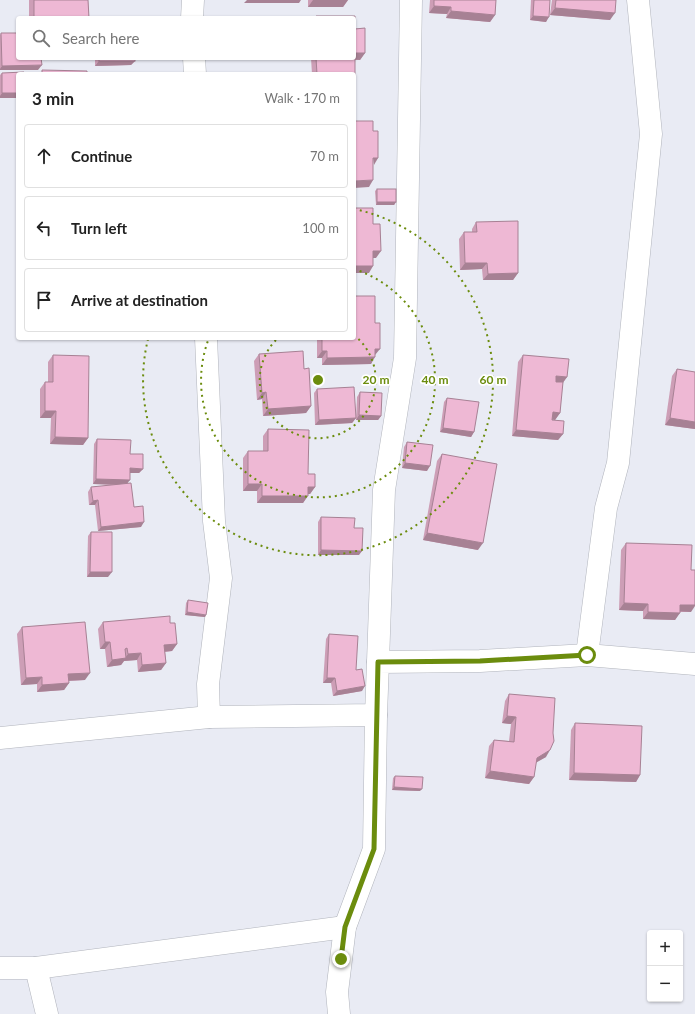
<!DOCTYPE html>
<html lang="en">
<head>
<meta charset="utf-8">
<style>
  :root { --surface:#fff; --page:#f2f2f2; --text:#222; --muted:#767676; --line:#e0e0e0 }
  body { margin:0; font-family:Lato,sans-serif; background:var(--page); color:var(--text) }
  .controls { position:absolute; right:12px; bottom:12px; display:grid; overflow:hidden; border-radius:4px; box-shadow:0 1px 3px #0004 }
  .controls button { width:36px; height:36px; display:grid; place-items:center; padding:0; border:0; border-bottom:1px solid var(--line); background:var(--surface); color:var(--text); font:20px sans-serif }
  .stop { position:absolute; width:12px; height:12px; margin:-9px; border:3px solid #6b8c0d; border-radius:50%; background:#fff }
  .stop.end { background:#6b8c0d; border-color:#fff; box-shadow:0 1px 4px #0008 }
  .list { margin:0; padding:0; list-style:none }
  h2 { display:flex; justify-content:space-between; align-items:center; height:52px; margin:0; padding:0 16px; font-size:17px }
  h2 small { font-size:13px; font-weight:400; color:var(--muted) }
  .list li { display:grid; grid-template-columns:26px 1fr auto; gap:12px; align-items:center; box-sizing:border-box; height:64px; margin:0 8px 8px; padding:0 8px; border:1px solid var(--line); border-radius:4px }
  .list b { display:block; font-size:15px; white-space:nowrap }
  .list em { font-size:13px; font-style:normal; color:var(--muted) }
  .icon { flex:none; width:22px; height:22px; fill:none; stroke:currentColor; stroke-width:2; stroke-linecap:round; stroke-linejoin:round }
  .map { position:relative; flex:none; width:695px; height:1014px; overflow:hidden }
  .search { position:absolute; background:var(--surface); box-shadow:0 1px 3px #0004; left:16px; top:16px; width:340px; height:44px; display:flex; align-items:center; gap:10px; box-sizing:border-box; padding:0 14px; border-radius:4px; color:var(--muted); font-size:15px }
  .panel { position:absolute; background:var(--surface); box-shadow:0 1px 3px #0004; left:16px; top:72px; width:340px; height:268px; border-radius:4px }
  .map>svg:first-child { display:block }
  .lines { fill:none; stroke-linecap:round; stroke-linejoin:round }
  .minor-casing { stroke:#b1b4bc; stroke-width:23 }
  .minor { stroke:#fff; stroke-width:22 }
  .wall { fill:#cd9eb6 }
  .shaded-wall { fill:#a78194 }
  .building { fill:#eeb8d4; stroke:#a78194 }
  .route { stroke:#6b8c0d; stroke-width:5 }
  .ring { fill:none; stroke:#6b8c0d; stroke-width:2; stroke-dasharray:2 4 }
  .centre { fill:#6b8c0d; stroke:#fff; stroke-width:2 }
  .ring-label { font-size:12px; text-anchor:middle; font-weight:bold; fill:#6b8c0d; stroke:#fff; stroke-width:3.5; stroke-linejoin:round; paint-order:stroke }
</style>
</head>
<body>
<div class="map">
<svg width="695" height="1014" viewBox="0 0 695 1014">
  <rect width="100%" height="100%" fill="#e9ebf4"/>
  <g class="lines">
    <!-- minor casing -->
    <g class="minor-casing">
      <g id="minor">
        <polyline points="192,18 193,0"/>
        <polyline points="194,58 195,74"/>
        <polyline points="206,338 214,521 221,578 208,684 209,717"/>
        <polyline points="587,655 606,508 618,463 651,134 638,0"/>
        <polyline points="378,662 384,490 405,358 411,0"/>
        <polyline points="0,738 209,717 376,715 378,662 480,661 587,655 695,664"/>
        <polyline points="0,968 36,968 345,927"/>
        <polyline points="36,968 47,1014"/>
        <polyline points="339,1014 337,992 345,927 374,849 376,715"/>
      </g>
    </g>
    <!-- minor -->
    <use href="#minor" class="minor"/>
  </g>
  <!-- wall -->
  <g class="wall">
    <polygon points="29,0 88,0 89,18 29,18"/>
    <polygon points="308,0 348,0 343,7 308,7"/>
    <polygon points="430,0 496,0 495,15 490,22 446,18 447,14 429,13"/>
    <polygon points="531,0 550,0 546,22 530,20"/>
    <polygon points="552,0 616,0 610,20 550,15"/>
    <polygon points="316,16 355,16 355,29 365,28 365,53 360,60 355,60 355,87 354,89 354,74 312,74 311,58 354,58 354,18 315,18"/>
    <polygon points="1,33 38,70 0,70 0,35"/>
    <polygon points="95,58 135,58 135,61 131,65 95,66"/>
    <polygon points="2,73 18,74 18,98 0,98 0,75"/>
    <polygon points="377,189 396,202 394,205 376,205 375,191"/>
    <polygon points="476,222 518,273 513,280 483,280 482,269 460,270 459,239 464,232 472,232 472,229"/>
    <polygon points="317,338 354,338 375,355 371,364 322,365 322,358 317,358"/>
    <polygon points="259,354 304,369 311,406 306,413 263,416 262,399 257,400 254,361"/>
    <polygon points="53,355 88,438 83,445 50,444 51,418 40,418 40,389 45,382 48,382 48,362"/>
    <polygon points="523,355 567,377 562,384 560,413 555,420 553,419 552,420 563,434 558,440 512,436 518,362"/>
    <polygon points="677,369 695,429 665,425 672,376"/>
    <polygon points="317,389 356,418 352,423 315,425 314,393"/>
    <polygon points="360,392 381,416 378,420 356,420 357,397"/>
    <polygon points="447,398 474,432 471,437 440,432 444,402"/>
    <polygon points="268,429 308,474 315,487 310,494 308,494 303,503 257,503 257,491 243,491 243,458 248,451 263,451 263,436"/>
    <polygon points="97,439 130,454 143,469 139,473 130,473 127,484 134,507 141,527 98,531 95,505 89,505 88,492 91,487 115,485 93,484 94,444"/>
    <polygon points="407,442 427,471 402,468 404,447"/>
    <polygon points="442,454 478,550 423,540 437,461"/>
    <polygon points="321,517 354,528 359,555 318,555 318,522"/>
    <polygon points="91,532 108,577 87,577 88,536"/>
    <polygon points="626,543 691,570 691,612 680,612 675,620 643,619 643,611 619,610 621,550"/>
    <polygon points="188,600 205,617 185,615 186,603"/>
    <polygon points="103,622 170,623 177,644 172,651 165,652 166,663 161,670 138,672 137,660 124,661 121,665 107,667 105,649 100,649 98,629"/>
    <polygon points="22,627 85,680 68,681 69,683 64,690 37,692 37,684 21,685 17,634"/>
    <polygon points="329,634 362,691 333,696 331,683 323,683 326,639"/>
    <polygon points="509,694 546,757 536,762 534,777 529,784 485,778 489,746 494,740 509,741 511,724 502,723 505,701"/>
    <polygon points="575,723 640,775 636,782 569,780 571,730"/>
    <polygon points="395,776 420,791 392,790 393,778"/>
  </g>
  <!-- shaded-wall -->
  <g class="shaded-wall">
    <polygon points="247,0 301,0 299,3 244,3"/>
    <polygon points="313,0 348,0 343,7 308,7"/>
    <polygon points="434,6 451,7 447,14 429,13"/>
    <polygon points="555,8 615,13 610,20 550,15"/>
    <polygon points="451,11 495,15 490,22 446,18"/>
    <polygon points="533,16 549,17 546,22 530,20"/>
    <polygon points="355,53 365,53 360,60 350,59"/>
    <polygon points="99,61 135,61 131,65 95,66"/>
    <polygon points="42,65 38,70 0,70 0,69 2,66"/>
    <polygon points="2,93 18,93 18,98 0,98 0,96"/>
    <polygon points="373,158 378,158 374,165"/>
    <polygon points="373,180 369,187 354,188 354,181"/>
    <polygon points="377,202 396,202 394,205 376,205"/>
    <polygon points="373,251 381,251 376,258 368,258"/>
    <polygon points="465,263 487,263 482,269 460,270"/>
    <polygon points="354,266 373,266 369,273 354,273"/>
    <polygon points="518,273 513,280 483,280 488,274"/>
    <polygon points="375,349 380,349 375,355"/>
    <polygon points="322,351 327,351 322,358 317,358"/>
    <polygon points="375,357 371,364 322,365 327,358"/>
    <polygon points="556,376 567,377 562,384 551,383"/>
    <polygon points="266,392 262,399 257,400 262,393"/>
    <polygon points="311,406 306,413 263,416 268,409"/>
    <polygon points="45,411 56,411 51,418 40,418"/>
    <polygon points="553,412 560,413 555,420 548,419"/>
    <polygon points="359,415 381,416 378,420 356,420"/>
    <polygon points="356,418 352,423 315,425 319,420"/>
    <polygon points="670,418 695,422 695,429 665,425"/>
    <polygon points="443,428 474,432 471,437 440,432"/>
    <polygon points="516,430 563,434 558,440 512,436"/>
    <polygon points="55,437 88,438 83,445 50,444"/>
    <polygon points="405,463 430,466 427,471 402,468"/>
    <polygon points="130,468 143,469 139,473 127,473"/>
    <polygon points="96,479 130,480 126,485 93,484"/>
    <polygon points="248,484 262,484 257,491 243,491"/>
    <polygon points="308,487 315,487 310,494 303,494"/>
    <polygon points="262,496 308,496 303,503 257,503"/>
    <polygon points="98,500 95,505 89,505 93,501"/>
    <polygon points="144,522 141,527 98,531 101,527"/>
    <polygon points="427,533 483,543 478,550 423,540"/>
    <polygon points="321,550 362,551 359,555 318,555"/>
    <polygon points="90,572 112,572 108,577 87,577"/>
    <polygon points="624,603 648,604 643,611 619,610"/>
    <polygon points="680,605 695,605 695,606 691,612 675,611"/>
    <polygon points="187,612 206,615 205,617 185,615"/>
    <polygon points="648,612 680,613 675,620 643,619"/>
    <polygon points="105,642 110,642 105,649 100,649"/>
    <polygon points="177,644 172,651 160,652 164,645"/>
    <polygon points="141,653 137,660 124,661 121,665 107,667 112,660 125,658 128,654"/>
    <polygon points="166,663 161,670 138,672 142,665"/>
    <polygon points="90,673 85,680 63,681 68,674"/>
    <polygon points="42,677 37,684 21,685 26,678"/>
    <polygon points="327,678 335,678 331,683 323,683"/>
    <polygon points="69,683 64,690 37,692 42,685"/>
    <polygon points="365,686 362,691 333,696 337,691"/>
    <polygon points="507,716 516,717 511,724 502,723"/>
    <polygon points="550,750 546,757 532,765 537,758"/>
    <polygon points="490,771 534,777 529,784 485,778"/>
    <polygon points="574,773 640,775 636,782 569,780"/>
    <polygon points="394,787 422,789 420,791 392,790"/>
  </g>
  <!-- building -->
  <g class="building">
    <polygon points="34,0 88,0 89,18 34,18"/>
    <polygon points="434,0 496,0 495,15 451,11 451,7 434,6"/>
    <polygon points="534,0 550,0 549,17 533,16"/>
    <polygon points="556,0 616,0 615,13 555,8"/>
    <polygon points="316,16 355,16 355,29 365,28 365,53 355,53 355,87 354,87 354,74 317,74 316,58 354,58 354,18 316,18"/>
    <polygon points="1,33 18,33 18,58 41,58 42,65 2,66"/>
    <rect x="99" y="58" width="36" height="3"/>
    <polygon points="42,70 87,71 87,74 42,74"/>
    <polygon points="24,72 24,74 18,74 18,93 2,93 2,73"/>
    <polygon points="354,121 373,121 373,131 378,131 378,158 373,158 373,180 354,181"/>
    <rect x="377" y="189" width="19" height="13"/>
    <polygon points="354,208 373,208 373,224 380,224 381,251 373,251 373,266 354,266"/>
    <polygon points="518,221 518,273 488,274 487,263 465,263 464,232 477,232 476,222"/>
    <polygon points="354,296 375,296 375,323 380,323 380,349 375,349 375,357 327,358 327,351 322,351 322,338 354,338"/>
    <polygon points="303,351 304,369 309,368 311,406 268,409 266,392 262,393 259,354"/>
    <polygon points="53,355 89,356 88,438 55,437 56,411 45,411 45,382 53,382"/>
    <polygon points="523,355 569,359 567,377 556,376 556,382 563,382 560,413 553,412 552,420 564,421 563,434 516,430"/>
    <polygon points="677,369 695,372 695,422 670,418"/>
    <polygon points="354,387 356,418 319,420 317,389"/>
    <polygon points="360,392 382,393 381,416 359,415"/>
    <polygon points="447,398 479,402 474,432 443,428"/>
    <polygon points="268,429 309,430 308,474 315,474 315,487 308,487 308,496 262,496 262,484 248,484 248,451 268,451"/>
    <polygon points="97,439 131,440 130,454 143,454 143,469 130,468 130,480 96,479"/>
    <polygon points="407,442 433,445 430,466 405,463"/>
    <polygon points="442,454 497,464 483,543 427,533"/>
    <polygon points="131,483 134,507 143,506 144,522 101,527 98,500 93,501 91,487"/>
    <polygon points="321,517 355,518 354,528 363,528 362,551 321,550"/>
    <polygon points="91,532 112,532 112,572 90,572"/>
    <polygon points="626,543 692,545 691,570 695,570 695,605 680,605 680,613 648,612 648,604 624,603"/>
    <polygon points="188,600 208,603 206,615 187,612"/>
    <polygon points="170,616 170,623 175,623 177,644 164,645 166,663 142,665 141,653 128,654 127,648 125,649 126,658 112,660 110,642 105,642 103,622"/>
    <polygon points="85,622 90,673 68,674 69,683 42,685 42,677 26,678 22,627"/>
    <polygon points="329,634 358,636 356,670 362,669 365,686 337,691 335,678 327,678"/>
    <polygon points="509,694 555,698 553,733 554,741 550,750 537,758 534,777 490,771 494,740 514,742 516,717 507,716"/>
    <polygon points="575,723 642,726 640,775 574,773"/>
    <polygon points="395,776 423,777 422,789 394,787"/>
  </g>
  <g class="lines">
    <!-- route -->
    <polyline class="route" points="341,959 345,927 374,849 378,662 480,661 587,655"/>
  </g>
  <!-- distance rings -->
  <g class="ring">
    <path d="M354 335A58 58 0 1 1 278 338"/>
    <path d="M354 269A117 117 0 1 1 209 338"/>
    <path d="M354 209A175 175 0 1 1 148 339"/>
  </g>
  <circle cx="318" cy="380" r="6" class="centre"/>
  <g class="ring-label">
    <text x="376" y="384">20 m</text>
    <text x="435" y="384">40 m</text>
    <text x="493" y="384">60 m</text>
  </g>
</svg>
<div class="controls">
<button>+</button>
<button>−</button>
</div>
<div class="stop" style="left:587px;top:655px"></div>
<div class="stop end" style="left:341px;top:959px"></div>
<div class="search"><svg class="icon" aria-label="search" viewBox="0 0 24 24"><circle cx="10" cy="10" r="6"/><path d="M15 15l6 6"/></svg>Search here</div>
<section class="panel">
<h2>3 min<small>Walk · 170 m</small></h2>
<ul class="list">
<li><svg class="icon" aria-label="ahead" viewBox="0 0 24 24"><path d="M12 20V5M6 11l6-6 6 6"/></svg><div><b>Continue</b></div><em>70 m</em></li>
<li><svg class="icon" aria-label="left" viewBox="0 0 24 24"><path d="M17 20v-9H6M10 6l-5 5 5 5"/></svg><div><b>Turn left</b></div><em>100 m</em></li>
<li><svg class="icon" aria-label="arrive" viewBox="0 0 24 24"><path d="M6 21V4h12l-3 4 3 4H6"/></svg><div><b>Arrive at destination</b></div></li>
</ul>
</section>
</div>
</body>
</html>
